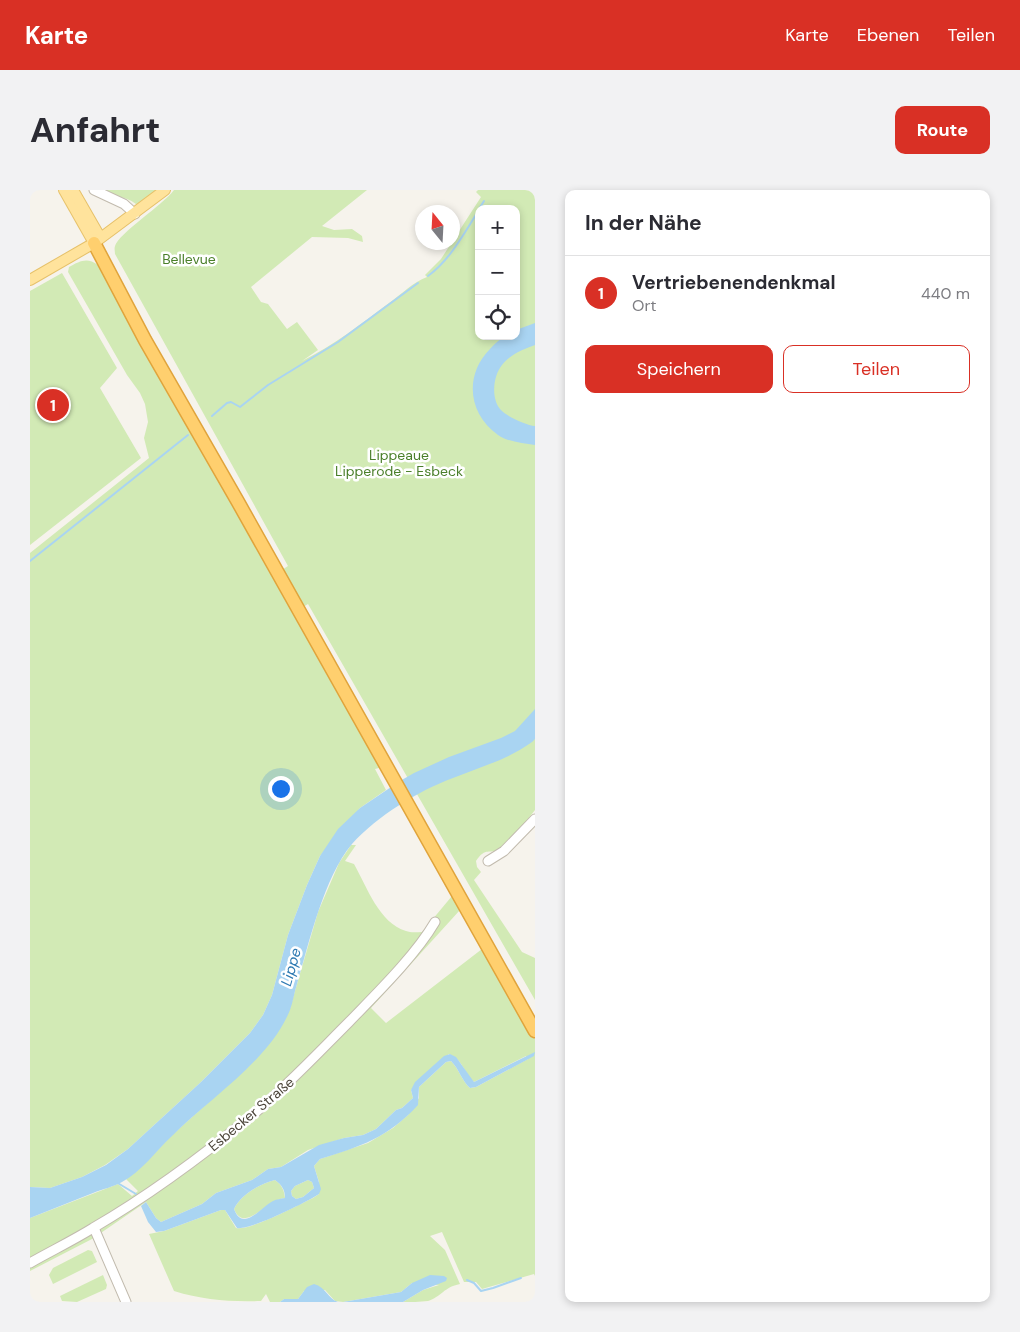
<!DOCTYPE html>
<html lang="de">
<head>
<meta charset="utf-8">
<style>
  :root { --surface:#fff; --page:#f2f2f3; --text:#2b2b33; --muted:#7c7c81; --line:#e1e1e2; --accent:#d93025 }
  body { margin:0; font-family:"DM Sans",sans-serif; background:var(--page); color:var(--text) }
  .controls { position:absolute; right:15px; top:15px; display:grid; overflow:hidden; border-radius:10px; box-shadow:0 2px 8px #0003 }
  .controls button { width:45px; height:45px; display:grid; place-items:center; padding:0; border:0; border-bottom:1px solid var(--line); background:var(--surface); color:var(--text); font:25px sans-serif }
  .compass { position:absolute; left:385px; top:15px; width:45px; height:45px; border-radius:50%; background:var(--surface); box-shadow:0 2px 8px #0003; rotate:342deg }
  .you { position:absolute; left:250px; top:598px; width:18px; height:18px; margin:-12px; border:4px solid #fff; border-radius:50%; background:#1a73e8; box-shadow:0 0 0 8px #1a73e833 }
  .badge { display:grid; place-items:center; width:32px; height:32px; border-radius:50%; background:var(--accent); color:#fff; font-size:16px; font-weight:700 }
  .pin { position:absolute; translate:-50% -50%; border:2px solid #fff; box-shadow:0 1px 5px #0006 }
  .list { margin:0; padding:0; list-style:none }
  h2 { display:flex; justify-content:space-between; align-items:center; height:65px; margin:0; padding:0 20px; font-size:21px }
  h2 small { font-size:16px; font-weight:400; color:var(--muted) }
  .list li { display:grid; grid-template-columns:32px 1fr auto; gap:15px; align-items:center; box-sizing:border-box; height:75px; padding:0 20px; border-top:1px solid var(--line) }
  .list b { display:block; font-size:19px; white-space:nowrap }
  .list p { margin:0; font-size:16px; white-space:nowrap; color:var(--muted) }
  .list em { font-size:16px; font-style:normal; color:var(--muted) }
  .actions { display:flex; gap:10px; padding:15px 20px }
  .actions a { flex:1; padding:11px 0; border:1px solid var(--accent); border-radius:10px; text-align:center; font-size:18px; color:var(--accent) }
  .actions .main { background:var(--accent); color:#fff }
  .icon { flex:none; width:28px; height:28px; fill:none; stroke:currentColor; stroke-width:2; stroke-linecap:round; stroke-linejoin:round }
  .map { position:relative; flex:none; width:505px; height:1112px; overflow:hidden; border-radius:10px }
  header { display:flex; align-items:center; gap:30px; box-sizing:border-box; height:70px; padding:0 25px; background:var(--accent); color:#fff }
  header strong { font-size:24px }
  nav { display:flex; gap:28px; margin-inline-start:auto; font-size:18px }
  .intro { display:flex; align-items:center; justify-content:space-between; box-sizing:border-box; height:120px; padding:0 30px }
  h1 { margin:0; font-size:35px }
  .button { padding:12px 22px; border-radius:10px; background:var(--accent); color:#fff; font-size:18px; font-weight:700 }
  main { display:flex; gap:30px; padding:0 30px }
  aside { flex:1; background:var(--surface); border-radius:10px; box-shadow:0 2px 8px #0003 }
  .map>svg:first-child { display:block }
  .green { fill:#d2eab5; fill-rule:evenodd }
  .water { fill:#a9d4f2; fill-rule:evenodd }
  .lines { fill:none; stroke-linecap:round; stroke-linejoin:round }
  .stream { stroke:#a9d4f2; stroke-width:2 }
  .minor-casing { stroke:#c2bbae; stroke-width:11 }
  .major-casing { stroke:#e6c16a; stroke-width:12 }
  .highway-casing { stroke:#e0a43c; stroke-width:15 }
  .minor { stroke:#fff; stroke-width:9 }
  .major { stroke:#ffe39c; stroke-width:10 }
  .highway { stroke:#ffcf6e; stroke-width:12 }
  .labels { text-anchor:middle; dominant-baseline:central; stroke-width:5; stroke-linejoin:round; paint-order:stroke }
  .park-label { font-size:14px; fill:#4a7f2a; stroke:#fff }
  .street-label { font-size:14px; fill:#4b4439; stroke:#fff }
  .water-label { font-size:15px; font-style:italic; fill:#2e7ab2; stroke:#fff }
</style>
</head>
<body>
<header>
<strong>Karte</strong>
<nav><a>Karte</a><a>Ebenen</a><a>Teilen</a></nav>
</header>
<div class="intro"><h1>Anfahrt</h1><a class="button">Route</a></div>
<main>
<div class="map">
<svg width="505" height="1112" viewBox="0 0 505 1112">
  <rect width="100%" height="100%" fill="#f6f3ec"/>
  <!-- green -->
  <g class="green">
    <path d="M73,0H127L112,13L106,14C94,5 82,7 73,0Z"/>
    <path d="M144,0H337L292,36L304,40L322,39L332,46L333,52L318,48L282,47L221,97L231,112L238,114L257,139L267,132L288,160L272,171C304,155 331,134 359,113C372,104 383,92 397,87L395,85L411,69L451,7L446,2L448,0H505V620C497,630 481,653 470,659C459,665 456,656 446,671L447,677L451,682L444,690L492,762L505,768V810L278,414L265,422L353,577L345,579L356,600L330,618L290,666L277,695L258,745L242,805L233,825L220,843L171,892L98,959L75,975L52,987L20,998L0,997V363L119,268L114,248L118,232L115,214L110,203L97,185L38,82L39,77C50,71 57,67 68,75L124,177L244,385L258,376L85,64C85,61 84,59 85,56C89,43 133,15 144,0ZM449,19H486V146H449Z"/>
    <polygon points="32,83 87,178 70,198 111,268 0,355 0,101"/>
    <path d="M321,655H326L315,671L324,674C337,697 349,733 376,741C381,743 387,742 392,742L422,706L430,720L341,818L356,833L452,759L455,761L505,849V1086L504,1084L452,1099L446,1092H434L412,1042L400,1046L415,1060L430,1094C414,1097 411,1107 398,1111C390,1112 380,1112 373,1112L393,1100L409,1095L382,1093L371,1102L313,1112L305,1111L295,1100L274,1101L268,1109H254L250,1112H240L236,1104L231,1111C200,1112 173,1110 144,1101L119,1044L134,1041L191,1020H195L206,1038C220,1041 268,1015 283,1008L289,1004V992L284,976L290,969L338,953L363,938L378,925L389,908V897L416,872L421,871C429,879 432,891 440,898L446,897L498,869L496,866L444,892C434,883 433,870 419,864L381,900L383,908L372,918L366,920L346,939L333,945L314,948L278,960L251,977L238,979L222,990L186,1003L172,1014L131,1032L126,1028L116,1012L62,1049L0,1081V1028L88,994L102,1006L108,1001L96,989L111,977L142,945L219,876L260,818L288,722L309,673Z"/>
    <path d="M245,990C252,995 254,1000 255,1008C236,1010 214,1044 204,1019C211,1004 230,994 245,990Z"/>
    <polygon points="278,990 282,992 284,998 273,1007 266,1009 262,1006 261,1001 265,996"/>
    <polygon points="58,1060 62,1061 67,1072 23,1094 19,1085 23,1078"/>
    <polygon points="73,1085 77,1095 76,1099 47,1112 32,1111 30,1106"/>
  </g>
  <!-- water -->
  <g class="water">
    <path d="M505,133V155C494,159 479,165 472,175C463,186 461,208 470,219C477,227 496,235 505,236V255C493,253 478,252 468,245C438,224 434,185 460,159C470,149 472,146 486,146V140Z"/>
    <path d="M505,519V549L502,552C477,570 450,577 423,588C388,601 347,626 322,654C294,687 279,753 267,794C264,803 263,812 260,820C240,870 180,908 142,946C126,961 111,982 92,992C83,997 73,999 63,1003C42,1011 21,1020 0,1028V997L20,998L52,987L76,975L98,959L171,892L220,843L233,825L242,805L258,745L277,695L290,666L308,639L330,618L370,591L384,583L419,567L471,548L485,541Z"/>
    <path d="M505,862L504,866L446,897L440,898C432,891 429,879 421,871L416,872L389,897L388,915C359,947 330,957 290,969L284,976L291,999L289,1004C277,1012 219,1041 207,1038L195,1020H191L134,1041L126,1042L118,1032L111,1016L116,1012L126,1028L131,1032L172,1014L186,1003L222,990L238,979L251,977L289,955L314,948L333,945L346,939L366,920L372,918L383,908L381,900L385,892L414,866L420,864L426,867L444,892ZM245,990C252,995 255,1000 255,1008C250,1009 247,1009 243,1011C231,1017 213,1043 204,1019C211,1004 230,994 245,990ZM278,990L282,992L284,998L273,1007L266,1009L262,1006L261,1001L265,996Z"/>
    <polygon points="400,1085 414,1086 417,1088 416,1091 393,1100 373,1112 313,1112 371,1102 382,1093"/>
    <path d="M284,1094C296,1097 298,1109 308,1112H250L254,1109H268L277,1097Z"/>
  </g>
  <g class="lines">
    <!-- stream -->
    <g class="stream">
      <polyline points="449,19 454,11"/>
      <path d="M398,86C421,69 434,43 449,20"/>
      <polyline points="182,226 197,213 201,212 210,217 238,195 308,152 388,93"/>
      <polyline points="0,371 158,245"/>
      <polyline points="86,992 106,1004 109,1007"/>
      <polyline points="437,1090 444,1093 451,1101 463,1098 491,1088"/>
    </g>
    <!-- minor casing -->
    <g class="minor-casing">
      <g id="minor">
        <polyline points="64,0 94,14 105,24"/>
        <polyline points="458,671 474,661 505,629"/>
        <polyline points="64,1038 96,1112"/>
        <path d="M0,1073C21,1061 42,1051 63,1038C120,1005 175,964 226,922C259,894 289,862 319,832C347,803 385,766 405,732"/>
      </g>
    </g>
    <!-- major casing -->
    <g class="major-casing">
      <g id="major">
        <polyline points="34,0 64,53"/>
        <polyline points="43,0 70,47"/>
        <polyline points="0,90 64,53 135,0"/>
      </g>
    </g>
    <!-- highway casing -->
    <g class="highway-casing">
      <polyline id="highway" points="64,53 115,150 208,312 505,841"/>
    </g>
    <!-- minor -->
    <use href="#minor" class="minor"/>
    <!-- major -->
    <use href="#major" class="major"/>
    <!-- highway -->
    <use href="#highway" class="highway"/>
  </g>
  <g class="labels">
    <!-- park labels -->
    <g class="park-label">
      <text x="159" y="69">Bellevue</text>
      <text x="369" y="265">Lippeaue<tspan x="369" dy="16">Lipperode - Esbeck</tspan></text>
    </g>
    <!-- street labels -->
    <g class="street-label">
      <text transform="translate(221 924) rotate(-40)">Esbecker Straße</text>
    </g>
    <!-- water labels -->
    <g class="water-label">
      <text transform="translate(261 777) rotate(-74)">Lippe</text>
    </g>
  </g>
</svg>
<div class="controls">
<button>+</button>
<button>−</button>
<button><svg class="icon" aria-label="locate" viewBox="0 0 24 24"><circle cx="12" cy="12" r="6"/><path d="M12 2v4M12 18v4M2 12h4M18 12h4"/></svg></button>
</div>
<svg class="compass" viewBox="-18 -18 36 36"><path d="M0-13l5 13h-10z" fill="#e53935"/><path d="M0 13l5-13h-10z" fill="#7c7c81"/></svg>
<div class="you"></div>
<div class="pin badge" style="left:23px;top:215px">1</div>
</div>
<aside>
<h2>In der Nähe<small></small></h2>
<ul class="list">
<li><span class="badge">1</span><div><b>Vertriebenendenkmal</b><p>Ort</p></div><em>440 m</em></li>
</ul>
<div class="actions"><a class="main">Speichern</a><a>Teilen</a></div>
</aside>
</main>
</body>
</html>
